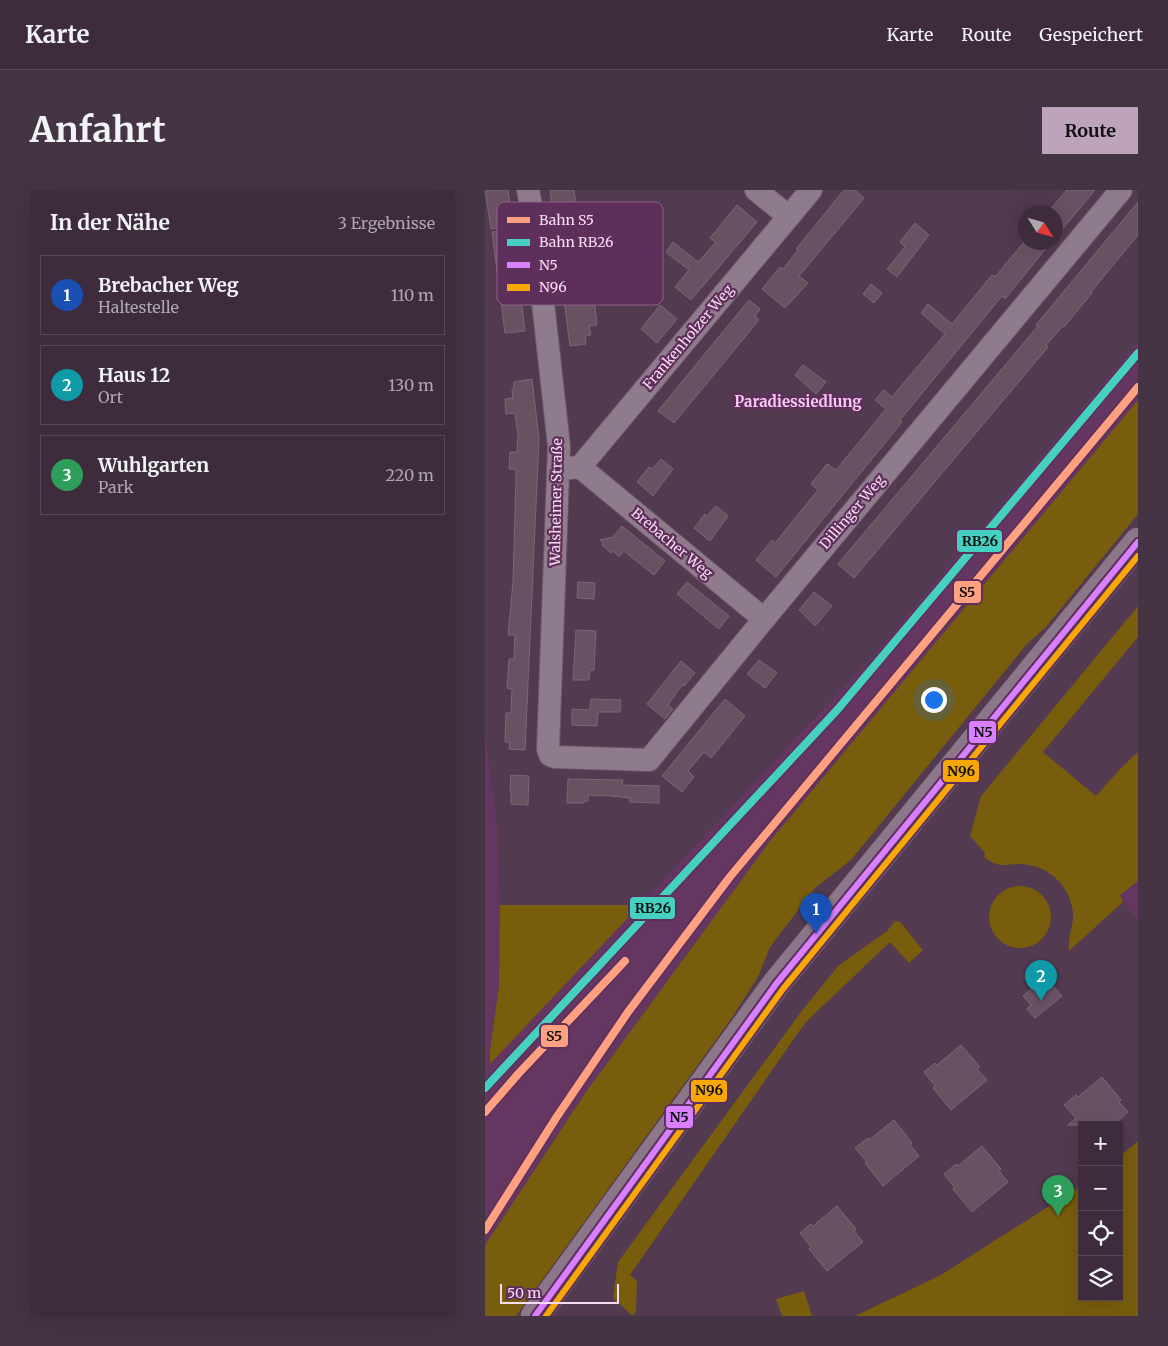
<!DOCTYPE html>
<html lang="de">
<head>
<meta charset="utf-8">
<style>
  :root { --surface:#3e2c3d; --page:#453444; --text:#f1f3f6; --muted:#ada7b0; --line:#574857; --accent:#bea3bc }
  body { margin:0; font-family:Merriweather,serif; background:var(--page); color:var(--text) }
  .controls { position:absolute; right:15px; bottom:15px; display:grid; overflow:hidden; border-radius:0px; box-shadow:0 5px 20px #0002 }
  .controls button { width:45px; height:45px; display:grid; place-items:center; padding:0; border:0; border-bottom:1px solid var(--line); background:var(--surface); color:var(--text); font:25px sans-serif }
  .compass { position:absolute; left:533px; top:15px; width:45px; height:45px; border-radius:50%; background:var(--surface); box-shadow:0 5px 20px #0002; rotate:127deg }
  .scale { position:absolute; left:15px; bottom:12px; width:119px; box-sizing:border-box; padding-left:5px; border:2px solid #f8dbf5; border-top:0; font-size:14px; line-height:18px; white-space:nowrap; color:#f8dbf5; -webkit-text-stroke:4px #5d2f5a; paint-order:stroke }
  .you { position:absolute; left:448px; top:509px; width:18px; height:18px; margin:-12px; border:4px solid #fff; border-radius:50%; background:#1a73e8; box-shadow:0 0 0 8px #1a73e833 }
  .badge { display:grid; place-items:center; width:32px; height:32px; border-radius:50%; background:var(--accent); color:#fff; font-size:16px; font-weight:700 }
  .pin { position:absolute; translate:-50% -41px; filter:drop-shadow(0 1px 2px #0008) }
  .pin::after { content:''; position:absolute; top:26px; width:18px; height:15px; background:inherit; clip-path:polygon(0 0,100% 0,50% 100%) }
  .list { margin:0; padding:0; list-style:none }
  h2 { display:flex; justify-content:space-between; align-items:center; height:65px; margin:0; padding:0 20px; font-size:21px }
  h2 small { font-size:16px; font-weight:400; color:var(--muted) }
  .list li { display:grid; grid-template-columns:32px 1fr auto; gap:15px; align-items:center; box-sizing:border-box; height:80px; margin:0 10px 10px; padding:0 10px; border:1px solid var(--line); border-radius:0px }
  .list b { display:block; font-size:19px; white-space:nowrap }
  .list p { margin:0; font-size:16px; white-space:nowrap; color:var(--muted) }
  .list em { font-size:16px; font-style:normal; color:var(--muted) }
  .icon { flex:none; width:28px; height:28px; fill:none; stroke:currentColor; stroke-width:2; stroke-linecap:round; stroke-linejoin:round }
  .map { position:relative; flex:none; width:653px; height:1126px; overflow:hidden; border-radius:0px }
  header { display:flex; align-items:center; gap:30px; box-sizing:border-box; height:70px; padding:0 25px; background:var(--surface); border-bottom:1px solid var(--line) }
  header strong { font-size:24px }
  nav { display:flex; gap:28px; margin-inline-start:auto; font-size:18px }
  .intro { display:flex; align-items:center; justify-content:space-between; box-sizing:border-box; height:120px; padding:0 30px }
  h1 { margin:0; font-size:35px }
  .button { padding:12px 22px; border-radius:0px; background:var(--accent); color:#111; font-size:18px; font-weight:700 }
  main { display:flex; gap:30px; padding:0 30px }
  aside { flex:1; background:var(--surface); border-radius:0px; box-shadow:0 5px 20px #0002 }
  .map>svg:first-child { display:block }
  .built { fill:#663663 }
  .green { fill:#785d0d }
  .building { fill:#685262; stroke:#7d6676 }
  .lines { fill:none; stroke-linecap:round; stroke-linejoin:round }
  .minor-casing { stroke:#6c576b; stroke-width:24 }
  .major-casing { stroke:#6c576b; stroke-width:29 }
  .minor { stroke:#8e7b8c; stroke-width:22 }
  .major { stroke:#8c768a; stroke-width:28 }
  .bus-1-casing { stroke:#5d2f5a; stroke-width:10 }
  .bus-2-casing { stroke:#5d2f5a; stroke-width:10 }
  .bus-1 { stroke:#d880ff; stroke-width:6 }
  .bus-2 { stroke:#f7a806; stroke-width:6 }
  .rail-1-casing { stroke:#5d2f5a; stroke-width:11 }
  .rail-2-casing { stroke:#5d2f5a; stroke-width:11 }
  .rail-1 { stroke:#ffa080; stroke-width:8 }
  .rail-2 { stroke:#46d0c1; stroke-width:8 }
  .labels { text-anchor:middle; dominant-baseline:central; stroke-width:4.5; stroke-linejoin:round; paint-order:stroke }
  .street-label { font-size:14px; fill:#f8dbf5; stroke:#5d2f5a }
  .neighbourhood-label { font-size:15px; font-weight:bold; fill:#fdc6f8; stroke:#5d2f5a }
  .key { fill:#5d2f5a; stroke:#8c6388; stroke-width:1 }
  .key-label { font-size:14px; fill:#f8dbf5 }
  .line-badge { stroke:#5d2f5a; stroke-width:2 }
  .pale-badge-label { font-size:14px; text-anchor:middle; font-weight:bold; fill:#111 }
</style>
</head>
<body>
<header>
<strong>Karte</strong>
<nav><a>Karte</a><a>Route</a><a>Gespeichert</a></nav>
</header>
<div class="intro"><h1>Anfahrt</h1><a class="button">Route</a></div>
<main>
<aside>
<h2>In der Nähe<small>3 Ergebnisse</small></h2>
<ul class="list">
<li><span class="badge" style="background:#1a4fb4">1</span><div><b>Brebacher Weg</b><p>Haltestelle</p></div><em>110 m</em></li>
<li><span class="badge" style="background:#0f9aa8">2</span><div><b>Haus 12</b><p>Ort</p></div><em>130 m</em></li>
<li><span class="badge" style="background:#2e9e5b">3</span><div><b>Wuhlgarten</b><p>Park</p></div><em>220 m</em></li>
</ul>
</aside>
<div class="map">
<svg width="653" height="1126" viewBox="0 0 653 1126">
  <rect width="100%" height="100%" fill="#523a51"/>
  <!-- built -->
  <g class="built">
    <polygon points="653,152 653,210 285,651 101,902 0,1055 0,544 12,635 15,715 14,796 5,860 5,873 155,715 389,465"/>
    <polygon points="653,691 653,730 638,712 635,705"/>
  </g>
  <!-- green -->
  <g class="green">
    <polygon points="653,210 653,324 561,437 542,454 366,670 330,698 285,757 273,787 244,832 31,1126 0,1126 0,1055 101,902 285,651"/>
    <path d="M653,416V447L558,562L611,606L636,578L653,562V691L635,705L638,712L584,761C582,748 589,736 588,723C586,699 567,678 543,675C522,671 519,682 499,667L500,663L485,646L496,606Z"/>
    <circle cx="535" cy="727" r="31"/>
    <polygon points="15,715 155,715 5,874 5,860 14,796"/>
    <polygon points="410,731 415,732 438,760 424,773 405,752 323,830 315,840 145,1085 152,1091 151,1121 148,1126 128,1108 133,1072 316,822 353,776 402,741"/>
    <polygon points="653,951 653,1126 370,1126 456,1085 597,995 597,1107 634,1107 634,967"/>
    <polygon points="319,1101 327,1126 297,1126 291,1109"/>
  </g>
  <!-- building -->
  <g class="building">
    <polygon points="0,0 23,0 25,16 15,17 18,37 6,39"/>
    <polygon points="65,0 89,0 94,34 98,33 100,50 107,50 109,63 94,65 95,72 74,74"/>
    <polygon points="359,0 370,0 379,8 314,86 323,93 300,118 277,99 295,77 298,79 313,60 311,59"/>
    <polygon points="582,0 610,0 570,48 570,22 563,22"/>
    <polygon points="653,12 653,45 606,102 607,103 579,137 578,136 561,155 563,157 369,388 353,374 553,136 551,135"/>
    <polygon points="252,15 272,32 206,110 190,97 204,80 181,62 188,52 213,72 231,52 225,48"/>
    <polygon points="430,33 444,45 412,87 402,79 420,57 415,52"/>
    <polygon points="28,40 40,141 20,143 7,42"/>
    <polygon points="539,52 566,52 520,109 517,106 415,230 417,232 291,387 271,370 287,350 290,353 333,300 326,294 342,274 351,280 401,219 390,210 399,200 407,207 460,144 436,123 443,114 467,134 507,85 510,87"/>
    <polygon points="95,94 101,98 108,98 112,135 104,136 106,145 100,146 101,154 85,156 78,102 89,100"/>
    <polygon points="386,94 397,103 389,113 378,104"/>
    <polygon points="264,110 275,119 270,126 274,130 189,233 173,221"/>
    <polygon points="175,115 192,129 172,153 156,139"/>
    <polygon points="318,175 341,192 331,204 310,185"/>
    <polygon points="47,189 54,249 40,560 24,559 25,552 20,552 21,523 26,523 27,499 22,498 24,469 29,469 30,445 23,445 28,392 31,288 31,279 24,279 25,262 32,262 33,245 30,223 21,224 20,209 28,208 27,199 29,199 29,192"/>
    <polygon points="176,269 188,279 168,306 152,292 164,277 167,279"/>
    <polygon points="231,316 243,326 225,351 209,338 220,324 222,326"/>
    <polygon points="137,336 180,371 169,385 139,361 134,367 128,361 126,363 117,355 118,353 115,350 128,347"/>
    <polygon points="93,392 110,393 109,409 92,408"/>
    <polygon points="202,392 244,426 234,439 192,404"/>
    <polygon points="329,402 347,416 330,436 314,420"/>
    <polygon points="91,440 111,441 109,480 105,480 104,490 88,490"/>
    <polygon points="274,470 292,483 280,498 262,484"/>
    <polygon points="196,471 210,483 199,496 197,495 183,515 188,519 180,529 162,514"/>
    <polygon points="106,509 136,510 135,522 113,522 112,536 87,535 87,519 105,520"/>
    <polygon points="240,509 260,526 226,568 219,562 203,581 209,587 197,602 177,586"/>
    <polygon points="26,585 44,586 43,615 26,614 26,603 25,597"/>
    <polygon points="83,589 138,590 137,595 174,596 174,613 145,612 145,608 118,605 118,606 103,605 103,611 99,611 99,613 82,613"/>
    <polygon points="549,797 557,806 569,797 577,806 550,828 542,819 546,815 538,806"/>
    <polygon points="476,855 495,877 492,879 502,890 466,920 448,898 450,896 439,882 450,873 452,875"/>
    <polygon points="617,887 636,910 634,912 643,922 628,935 583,935 591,928 579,915 591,905 593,907"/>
    <polygon points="409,930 427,953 425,955 434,966 398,996 380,973 382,972 370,958 383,948 384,950"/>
    <polygon points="497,956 516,979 514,981 523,992 487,1022 468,999 470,998 459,984 471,974 473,976"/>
    <polygon points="352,1016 371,1039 369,1041 378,1052 342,1081 324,1059 326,1057 315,1043 326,1034 328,1036"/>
  </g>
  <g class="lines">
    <!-- minor casing -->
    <g class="minor-casing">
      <g id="minor">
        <polyline points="43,0 49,32 74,256 63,559 65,565 70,567 164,570 279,429 636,0"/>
        <polyline points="271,0 303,26"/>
        <polyline points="95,277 279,429"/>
        <polyline points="73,279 95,277 326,0"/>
      </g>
    </g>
    <!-- major casing -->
    <g class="major-casing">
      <polyline id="major" points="50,1126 291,794 653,352"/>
    </g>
    <!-- minor -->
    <use href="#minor" class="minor"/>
    <!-- major -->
    <use href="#major" class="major"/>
    <!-- bus-1 casing -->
    <g class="bus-1-casing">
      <polyline id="bus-1" points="50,1126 291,794 653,352"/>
    </g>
    <!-- bus-2 casing -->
    <g class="bus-2-casing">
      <polyline id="bus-2" points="61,1126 298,799 653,366"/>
    </g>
    <!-- bus-1 -->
    <use href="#bus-1" class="bus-1"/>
    <!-- bus-2 -->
    <use href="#bus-2" class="bus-2"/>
    <!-- rail-1 casing -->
    <g class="rail-1-casing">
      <g id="rail-1">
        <polyline points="0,922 34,883 140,771"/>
        <polyline points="0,1040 71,928 143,822 244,688 653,197"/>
      </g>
    </g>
    <!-- rail-2 casing -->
    <g class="rail-2-casing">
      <polyline id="rail-2" points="0,898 353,519 653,163"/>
    </g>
    <!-- rail-1 -->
    <use href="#rail-1" class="rail-1"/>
    <!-- rail-2 -->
    <use href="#rail-2" class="rail-2"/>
  </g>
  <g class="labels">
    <!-- street labels -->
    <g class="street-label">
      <text transform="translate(203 147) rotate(-50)">Frankenholzer Weg</text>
      <text transform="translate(71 312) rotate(-89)">Walsheimer Straße</text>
      <text transform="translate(367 322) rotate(-50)">Dillinger Weg</text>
      <text transform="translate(187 353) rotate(40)">Brebacher Weg</text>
    </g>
    <!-- neighbourhood labels -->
    <g class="neighbourhood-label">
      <text x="313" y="211">Paradiessiedlung</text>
    </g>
  </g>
  <!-- legend -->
  <rect x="12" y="12" width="166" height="103" rx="8" class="key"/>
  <rect x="22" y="27" width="23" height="6" fill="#ffa080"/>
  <rect x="22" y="49" width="23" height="7" fill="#46d0c1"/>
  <rect x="22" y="72" width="23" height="6" fill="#d880ff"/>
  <rect x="22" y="94" width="23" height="7" fill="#f7a806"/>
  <g class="key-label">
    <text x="54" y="35">Bahn S5</text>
    <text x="54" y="57">Bahn RB26</text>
    <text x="54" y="80">N5</text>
    <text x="54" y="102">N96</text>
  </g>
  <g class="line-badge">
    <rect x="471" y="339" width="47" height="24" rx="5" fill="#46d0c1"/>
    <rect x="468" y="390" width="29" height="24" rx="5" fill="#ffa080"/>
    <rect x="483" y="530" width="29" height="24" rx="5" fill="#d880ff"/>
    <rect x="457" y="569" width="38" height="24" rx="5" fill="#f7a806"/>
    <rect x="144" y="706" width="47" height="24" rx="5" fill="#46d0c1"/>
    <rect x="55" y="834" width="29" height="24" rx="5" fill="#ffa080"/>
    <rect x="205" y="889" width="38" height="24" rx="5" fill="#f7a806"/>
    <rect x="180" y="915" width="29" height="24" rx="5" fill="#d880ff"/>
  </g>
  <g class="pale-badge-label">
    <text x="495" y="356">RB26</text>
    <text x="482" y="407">S5</text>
    <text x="498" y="547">N5</text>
    <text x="476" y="586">N96</text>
    <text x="168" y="723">RB26</text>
    <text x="69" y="851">S5</text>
    <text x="224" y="905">N96</text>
    <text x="194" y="932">N5</text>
  </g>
</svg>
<div class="controls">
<button>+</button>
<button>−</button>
<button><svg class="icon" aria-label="locate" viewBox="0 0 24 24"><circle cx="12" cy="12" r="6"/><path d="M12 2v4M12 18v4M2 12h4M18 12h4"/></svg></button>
<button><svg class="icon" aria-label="layers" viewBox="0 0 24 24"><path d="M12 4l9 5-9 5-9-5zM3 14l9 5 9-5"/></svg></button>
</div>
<svg class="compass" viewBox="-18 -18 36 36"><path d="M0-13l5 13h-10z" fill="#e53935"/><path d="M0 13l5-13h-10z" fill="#ada7b0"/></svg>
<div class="scale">50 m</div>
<div class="you"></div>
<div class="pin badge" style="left:331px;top:744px;background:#1a4fb4">1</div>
<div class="pin badge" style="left:556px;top:811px;background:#0f9aa8">2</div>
<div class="pin badge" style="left:573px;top:1026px;background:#2e9e5b">3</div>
</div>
</main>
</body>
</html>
